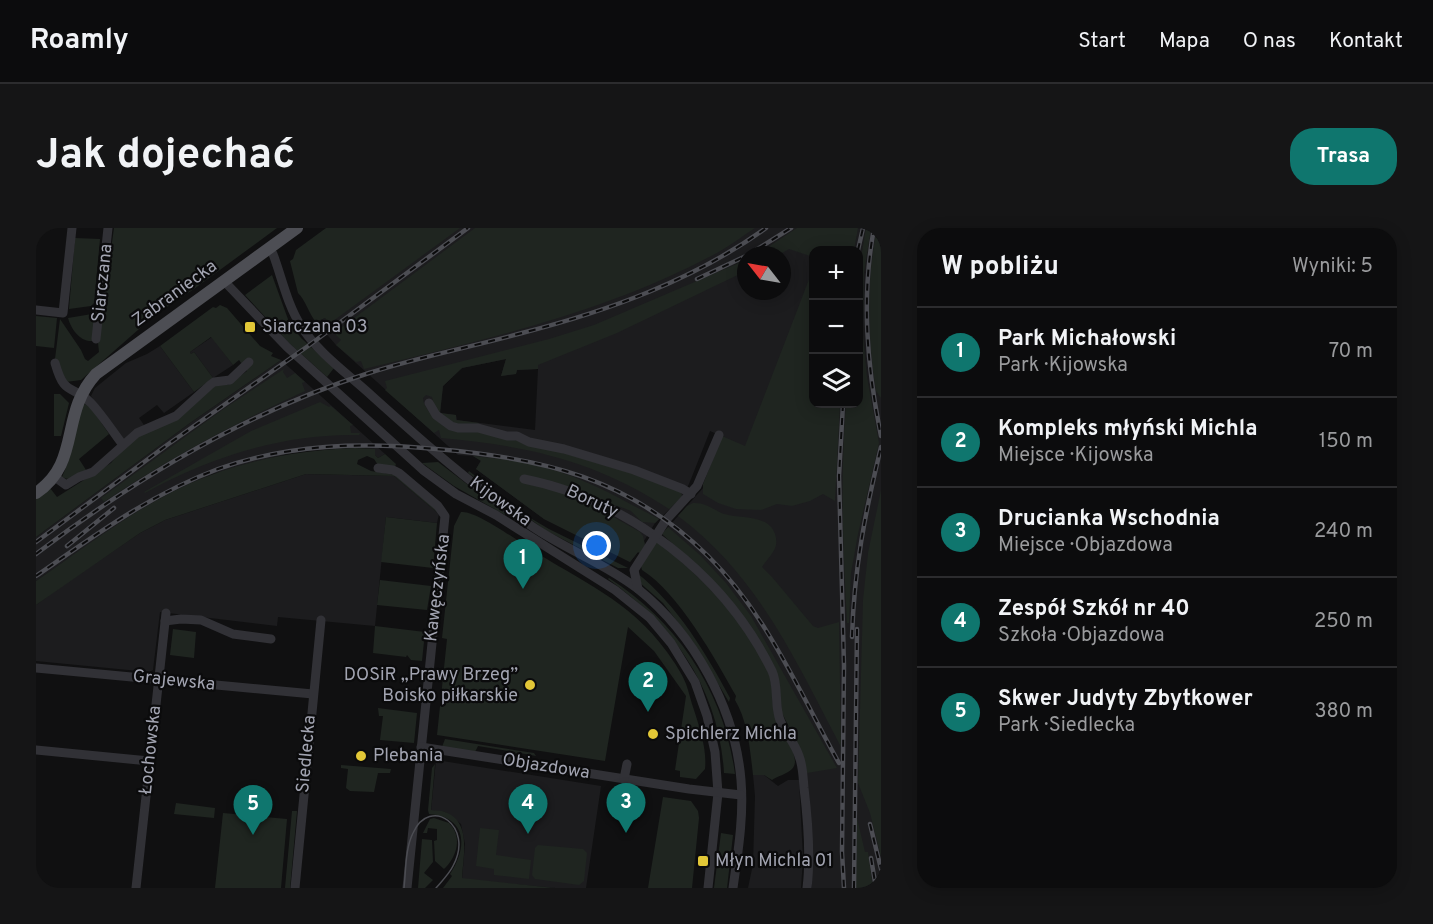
<!DOCTYPE html>
<html lang="pl">
<head>
<meta charset="utf-8">
<style>
  :root { --surface:#0c0c0d; --page:#151516; --text:#f1f3f6; --muted:#9a9b9d; --line:#2c2c2e; --accent:#0f766e }
  body { margin:0; font-family:Overpass,sans-serif; background:var(--page); color:var(--text) }
  .controls { position:absolute; right:18px; top:18px; display:grid; overflow:hidden; border-radius:12px; box-shadow:0 3px 15px #0003 }
  .controls button { width:54px; height:54px; display:grid; place-items:center; padding:0; border:0; border-bottom:2px solid var(--line); background:var(--surface); color:var(--text); font:30px sans-serif }
  .compass { position:absolute; left:701px; top:18px; width:54px; height:54px; border-radius:50%; background:var(--surface); box-shadow:0 3px 15px #0003; rotate:301deg }
  .you { position:absolute; left:561px; top:318px; width:21px; height:21px; margin:-15px; border:4px solid #fff; border-radius:50%; background:#1a73e8; box-shadow:0 0 0 9px #1a73e833 }
  .badge { display:grid; place-items:center; width:39px; height:39px; border-radius:50%; background:var(--accent); color:#fff; font-size:20px; font-weight:700 }
  .pin { position:absolute; translate:-50% -50px; filter:drop-shadow(0 2px 3px #0008) }
  .pin::after { content:''; position:absolute; top:32px; width:21px; height:18px; background:inherit; clip-path:polygon(0 0,100% 0,50% 100%) }
  .list { margin:0; padding:0; list-style:none }
  h2 { display:flex; justify-content:space-between; align-items:center; height:78px; margin:0; padding:0 24px; font-size:26px }
  h2 small { font-size:20px; font-weight:400; color:var(--muted) }
  .list li { display:grid; grid-template-columns:39px 1fr auto; gap:18px; align-items:center; box-sizing:border-box; height:90px; padding:0 24px; border-top:2px solid var(--line) }
  .list b { display:block; font-size:22px; white-space:nowrap }
  .list p { margin:0; font-size:20px; white-space:nowrap; color:var(--muted) }
  .list em { font-size:20px; font-style:normal; color:var(--muted) }
  .icon { flex:none; width:33px; height:33px; fill:none; stroke:currentColor; stroke-width:2; stroke-linecap:round; stroke-linejoin:round }
  .map { position:relative; flex:none; width:845px; height:660px; overflow:hidden; border-radius:24px }
  header { display:flex; align-items:center; gap:36px; box-sizing:border-box; height:84px; padding:0 30px; background:var(--surface); border-bottom:2px solid var(--line) }
  header strong { font-size:28px }
  nav { display:flex; gap:33px; margin-inline-start:auto; font-size:21px }
  .intro { display:flex; align-items:center; justify-content:space-between; box-sizing:border-box; height:144px; padding:0 36px }
  h1 { margin:0; font-size:42px }
  .button { padding:15px 27px; border-radius:24px; background:var(--accent); color:#fff; font-size:21px; font-weight:700 }
  main { display:flex; gap:36px; padding:0 36px }
  aside { flex:1; background:var(--surface); border-radius:24px; box-shadow:0 3px 15px #0003 }
  .map>svg:first-child { display:block }
  .built { fill:#1c1c1e; fill-rule:evenodd }
  .green { fill:#1f2520 }
  .lines { fill:none; stroke-linecap:round; stroke-linejoin:round }
  .minor { stroke:#313136; stroke-width:9 }
  .major { stroke:#4d4e54; stroke-width:12 }
  .tram { stroke:#4c4d53; stroke-width:1.5 }
  .rail-casing { stroke:#4c4d53; stroke-width:4.5 }
  .rail { stroke:#0b0b0c; stroke-width:2; stroke-dasharray:7; stroke-linecap:butt }
  .poi-dot { fill:#e2c737; stroke:#0b0b0c; stroke-width:2 }
  .labels { text-anchor:middle; dominant-baseline:central; stroke-width:4.5; stroke-linejoin:round; paint-order:stroke }
  .street-label { font-size:18px; fill:#a2a4b1; stroke:#0b0b0c }
  .poi-label { font-size:18px; fill:#a2a4b1; stroke:#0b0b0c; text-anchor:start }
</style>
</head>
<body>
<header>
<strong>Roamly</strong>
<nav><a>Start</a><a>Mapa</a><a>O nas</a><a>Kontakt</a></nav>
</header>
<div class="intro"><h1>Jak dojechać</h1><a class="button">Trasa</a></div>
<main>
<div class="map">
<svg width="845" height="660" viewBox="0 0 845 660">
  <rect width="100%" height="100%" fill="#101011"/>
  <!-- built -->
  <g class="built">
    <path d="M406,0H845V660H776L771,545L742,452L670,347L626,306L667,260L688,209L674,203L653,256L644,271L619,295L608,313L609,317L604,325L602,324L594,334L508,291L440,241L445,232L437,228L422,227L300,117L280,94L289,90L292,96ZM778,22H822V176H778ZM710,27H746V63H710ZM470,131L465,148L480,146L481,142L502,141L499,202L421,192L420,187L404,185L407,158L426,140Z"/>
    <polygon points="176,109 197,137 177,150 158,124 155,126 154,124"/>
    <polygon points="124,118 158,164 128,185 121,177 103,190 108,197 88,212 55,168 59,160 90,135 111,126"/>
    <polygon points="245,132 349,226 342,230 339,227 339,221 319,220 277,222 256,225 207,237 177,246 134,265 108,280 0,353 0,309 154,195"/>
    <polygon points="270,246 358,248 403,286 401,295 350,289 339,398 242,389 241,398 124,384 117,442 113,444 0,433 0,377 26,358 104,305 129,292"/>
    <polygon points="400,532 565,558 550,660 519,660 426,651 429,616 425,596 409,584 395,583"/>
    <polygon points="717,547 728,547 742,558 752,552 763,552 767,630 765,660 712,660 717,636 719,568"/>
  </g>
  <!-- green -->
  <g class="green">
    <polygon points="78,0 241,0 158,61 119,87 45,152 30,154 19,131 24,91 45,122 49,131 52,133 63,124 62,115"/>
    <path d="M290,0H424L293,96L289,90L280,94C273,86 269,71 262,65L254,33L257,31L260,22Z"/>
    <path d="M439,0H719C705,9 691,20 677,27C568,85 447,112 328,141L325,133L320,134L300,117L305,112L298,105Z"/>
    <polygon points="761,0 822,0 818,22 778,22 777,29 753,21 743,27 720,27"/>
    <path d="M830,0H835L828,45L827,107L831,149L843,215L822,306L815,345L813,395H811C807,321 804,250 810,176H822L823,42Z"/>
    <path d="M841,0H845V170L840,163C831,109 830,54 841,0Z"/>
    <polygon points="39,10 64,11 58,75 55,78 33,81"/>
    <path d="M710,32V43L581,105L502,137V141L481,142L480,146L465,148L470,131L426,140L407,158L404,185L420,187V192L443,195L442,196C427,200 409,198 400,184C398,179 398,174 396,169L390,167L387,170C387,182 406,197 418,201C428,204 441,201 454,205C516,223 578,236 639,259L645,264L646,269L633,281C558,232 492,218 405,210L403,202L398,205L349,162L351,160L349,153L513,111L558,97Z"/>
    <polygon points="777,41 778,176 804,176 799,273 787,266 774,273 756,278 741,276 725,282 700,281 682,275 667,266 667,256 686,208 709,218"/>
    <polygon points="236,47 253,94 265,110 298,140 291,149 252,114 209,67"/>
    <polygon points="184,77 191,80 224,118 237,125 235,128 245,132 154,195 0,309 0,271 14,260 21,269 75,235 92,215 160,173 182,156 192,157 211,143 203,132 197,137 175,109 154,124 155,126 158,124 177,150 158,164 124,118 177,79 180,80"/>
    <path d="M62,85L56,113C44,114 35,101 32,90Z"/>
    <polygon points="0,88 21,90 18,120 0,118"/>
    <path d="M248,141L247,144L251,150L259,145L269,154L266,155L269,163C199,195 132,231 68,274L65,270L186,182Z"/>
    <polygon points="18,166 24,166 33,175 25,208 18,208"/>
    <path d="M284,174L293,179L295,178L317,197L314,198L315,205H324L323,207C249,205 173,229 109,265L108,264L215,203Z"/>
    <path d="M49,176L55,180L73,206L43,231L50,242C41,248 36,254 26,249L31,237L45,178Z"/>
    <path d="M319,220L339,221V227L342,230L349,226L360,236L359,239L342,237L338,231L331,228L322,232L321,236L335,243L360,247L400,281L403,286L358,248L270,246L129,292L104,305L0,377V353C44,323 86,290 134,265C190,236 255,222 319,220Z"/>
    <path d="M437,228C463,231 489,233 514,241C553,252 588,273 623,291L619,295L606,294L595,283L585,279L570,275L519,254L484,248V253L505,257L544,270L604,304L607,308L609,317L604,325L602,324L594,334L508,291L440,241L445,233Z"/>
    <polygon points="402,234 469,285 469,287 418,258 386,235"/>
    <polygon points="433,243 491,288 513,301 592,340 582,340 509,302 432,245"/>
    <polygon points="845,262 845,629 834,585 822,555 827,372 832,325"/>
    <path d="M657,275C669,274 678,282 688,286C705,291 732,286 739,306C741,312 741,318 737,324C734,329 729,334 726,339L736,349L777,398L782,400L803,394L805,519C761,435 721,346 642,288L651,278Z"/>
    <path d="M425,284C439,282 479,311 493,320C544,353 594,372 631,424C638,434 646,445 650,456C653,464 655,474 658,482C664,501 671,521 669,541L660,551L644,549V543L639,542L650,468L618,423L592,399L569,533L401,507L411,411L406,410L418,298Z"/>
    <polygon points="350,289 401,295 397,340 345,334"/>
    <polygon points="632,299 664,327 690,355 715,388 801,540 771,545 761,515 746,485 742,451 671,347 626,306"/>
    <path d="M620,314H623C664,349 713,395 733,446C739,460 734,477 740,491C744,502 767,530 756,541C751,546 742,548 736,552L728,547H717C714,521 712,494 699,472L700,468C680,432 642,364 606,342L605,338Z"/>
    <path d="M601,345C642,378 670,425 694,470L693,474L657,414L627,375L603,354Z"/>
    <path d="M573,350C642,394 688,464 699,546L688,545C683,461 638,398 572,351Z"/>
    <polygon points="344,352 395,358 391,382 341,377"/>
    <polygon points="339,398 389,404 386,433 375,432 371,427 370,429 337,425"/>
    <polygon points="137,401 160,404 158,430 134,427"/>
    <polygon points="342,480 381,485 378,515 344,512 347,488 343,488"/>
    <polygon points="409,511 498,525 500,528 484,525 481,530 479,524 442,518 439,524 406,519"/>
    <path d="M399,536L395,582C399,583 405,582 409,584C436,594 427,628 426,650L519,660H407L416,648L414,646C432,619 431,589 393,586L392,582L396,540Z"/>
    <polygon points="305,537 355,541 354,545 342,545 338,564 314,563 310,560 312,541 305,540"/>
    <polygon points="627,569 655,573 662,583 663,590 656,660 612,660"/>
    <polygon points="140,575 179,580 178,590 138,586"/>
    <polygon points="256,583 261,583 254,660 249,660"/>
    <polygon points="187,585 251,591 245,660 179,660"/>
    <path d="M398,590L413,595C427,609 421,629 408,641L399,633L398,613L401,612V601L392,600L391,605H387L394,591Z"/>
    <polygon points="821,590 829,624 832,624 837,660 820,660"/>
    <polygon points="444,600 463,602 460,627 495,632 493,651 458,647 458,641 440,638"/>
    <polygon points="685,605 697,607 691,660 678,660"/>
    <polygon points="386,611 396,612 397,634 388,645 397,652 389,660 382,660"/>
    <polygon points="502,617 547,621 551,625 548,653 543,657 499,651 496,647 499,620"/>
  </g>
  <g class="lines">
    <!-- minor -->
    <g class="minor">
      <path d="M232,21L237,26C246,50 251,76 265,98C282,125 312,146 336,168C387,214 439,260 497,299C531,322 570,336 602,361C658,406 699,480 705,552C708,588 702,624 697,660"/>
      <polyline points="188,53 251,119 387,242 420,266 460,287 579,362 614,390 635,415 659,454 671,488 679,524 682,565 672,660"/>
      <polyline points="0,82 27,85 36,0"/>
      <polyline points="60,111 72,0"/>
      <path d="M19,135C29,170 35,155 55,175C67,188 77,204 87,217"/>
      <polyline points="393,175 400,187 415,198 422,200 442,200 471,208 481,208 493,214 528,221 598,242 647,261 655,266"/>
      <polyline points="342,240 357,242 363,245 402,278 409,288 371,660"/>
      <polyline points="19,249 30,257 43,249 57,244 101,205 140,188 174,157 178,154 194,152 213,134"/>
      <path d="M488,251C593,272 689,347 736,443C743,458 738,477 744,492C749,505 759,515 763,528C767,538 767,549 768,560C772,593 775,627 771,660"/>
      <polyline points="602,361 598,342 630,292 661,258 683,207"/>
      <polyline points="129,393 145,391 165,392 197,406 235,411"/>
      <polyline points="0,440 277,466"/>
      <polyline points="385,519 653,561 705,567"/>
      <polyline points="0,522 113,533"/>
      <polyline points="588,551 591,536"/>
      <polyline points="100,660 130,385"/>
      <polyline points="259,660 285,392"/>
    </g>
    <!-- major -->
    <path class="major" d="M0,265C46,234 23,186 60,146L261,0"/>
    <!-- tram -->
    <path class="tram" d="M368,660C370,643 369,621 377,605C394,567 439,598 417,638C413,646 406,653 400,660"/>
    <!-- rail casing -->
    <g class="rail-casing">
      <g id="rail">
        <path d="M838,0C825,70 831,139 845,208"/>
        <polyline points="822,22 827,0"/>
        <polyline points="712,27 755,0"/>
        <polyline points="661,51 710,28"/>
        <polyline points="807,176 803,248 808,438 806,624 808,660"/>
        <polyline points="0,314 131,217 272,118 432,0"/>
        <polyline points="31,318 78,280"/>
        <path d="M0,326C100,250 213,183 333,145C383,129 435,119 486,105C572,83 658,52 730,0"/>
        <path d="M0,348C58,308 115,266 182,241C253,216 325,214 400,221C507,230 593,250 672,328C730,385 764,465 803,535"/>
        <path d="M816,409C818,341 829,285 845,219"/>
        <polyline points="834,596 845,641"/>
        <polyline points="835,630 840,660"/>
        <polyline points="818,660 821,401"/>
      </g>
    </g>
    <!-- rail -->
    <use href="#rail" class="rail"/>
  </g>
  <!-- markers -->
  <g class="poi-dot">
    <rect x="208" y="93" width="12" height="12" rx="3"/>
    <circle cx="494" cy="457" r="6"/>
    <circle cx="617" cy="506" r="6"/>
    <circle cx="325" cy="528" r="6"/>
    <rect x="661" y="627" width="12" height="12" rx="3"/>
  </g>
  <g class="labels">
    <!-- street labels -->
    <g class="street-label">
      <text transform="translate(67 55) rotate(-84)">Siarczana</text>
      <text transform="translate(139 66) rotate(-36)">Zabraniecka</text>
      <text transform="translate(464 274) rotate(36)">Kijowska</text>
      <text transform="translate(556 274) rotate(25)">Boruty</text>
      <text transform="translate(402 360) rotate(-83)">Kawęczyńska</text>
      <text transform="translate(138 453) rotate(6)">Grajewska</text>
      <text transform="translate(115 522) rotate(-84)">Łochowska</text>
      <text transform="translate(271 526) rotate(-85)">Siedlecka</text>
      <text transform="translate(510 539) rotate(9)">Objazdowa</text>
    </g>
    <!-- poi labels -->
    <g class="poi-label">
      <text x="226" y="99">Siarczana 03</text>
      <text x="482" y="447" text-anchor="end">DOSiR „Prawy Brzeg”<tspan x="482" dy="21">Boisko piłkarskie</tspan></text>
      <text x="629" y="506">Spichlerz Michla</text>
      <text x="337" y="528">Plebania</text>
      <text x="679" y="633">Młyn Michla 01</text>
    </g>
  </g>
</svg>
<div class="controls">
<button>+</button>
<button>−</button>
<button><svg class="icon" aria-label="layers" viewBox="0 0 24 24"><path d="M12 4l9 5-9 5-9-5zM3 14l9 5 9-5"/></svg></button>
</div>
<svg class="compass" viewBox="-18 -18 36 36"><path d="M0-13l5 13h-10z" fill="#e53935"/><path d="M0 13l5-13h-10z" fill="#9a9b9d"/></svg>
<div class="you"></div>
<div class="pin badge" style="left:487px;top:361px">1</div>
<div class="pin badge" style="left:612px;top:484px">2</div>
<div class="pin badge" style="left:590px;top:605px">3</div>
<div class="pin badge" style="left:492px;top:606px">4</div>
<div class="pin badge" style="left:217px;top:607px">5</div>
</div>
<aside>
<h2>W pobliżu<small>Wyniki: 5</small></h2>
<ul class="list">
<li><span class="badge">1</span><div><b>Park Michałowski</b><p>Park · Kijowska</p></div><em>70 m</em></li>
<li><span class="badge">2</span><div><b>Kompleks młyński Michla</b><p>Miejsce · Kijowska</p></div><em>150 m</em></li>
<li><span class="badge">3</span><div><b>Drucianka Wschodnia</b><p>Miejsce · Objazdowa</p></div><em>240 m</em></li>
<li><span class="badge">4</span><div><b>Zespół Szkół nr 40</b><p>Szkoła · Objazdowa</p></div><em>250 m</em></li>
<li><span class="badge">5</span><div><b>Skwer Judyty Zbytkower</b><p>Park · Siedlecka</p></div><em>380 m</em></li>
</ul>
</aside>
</main>
</body>
</html>
